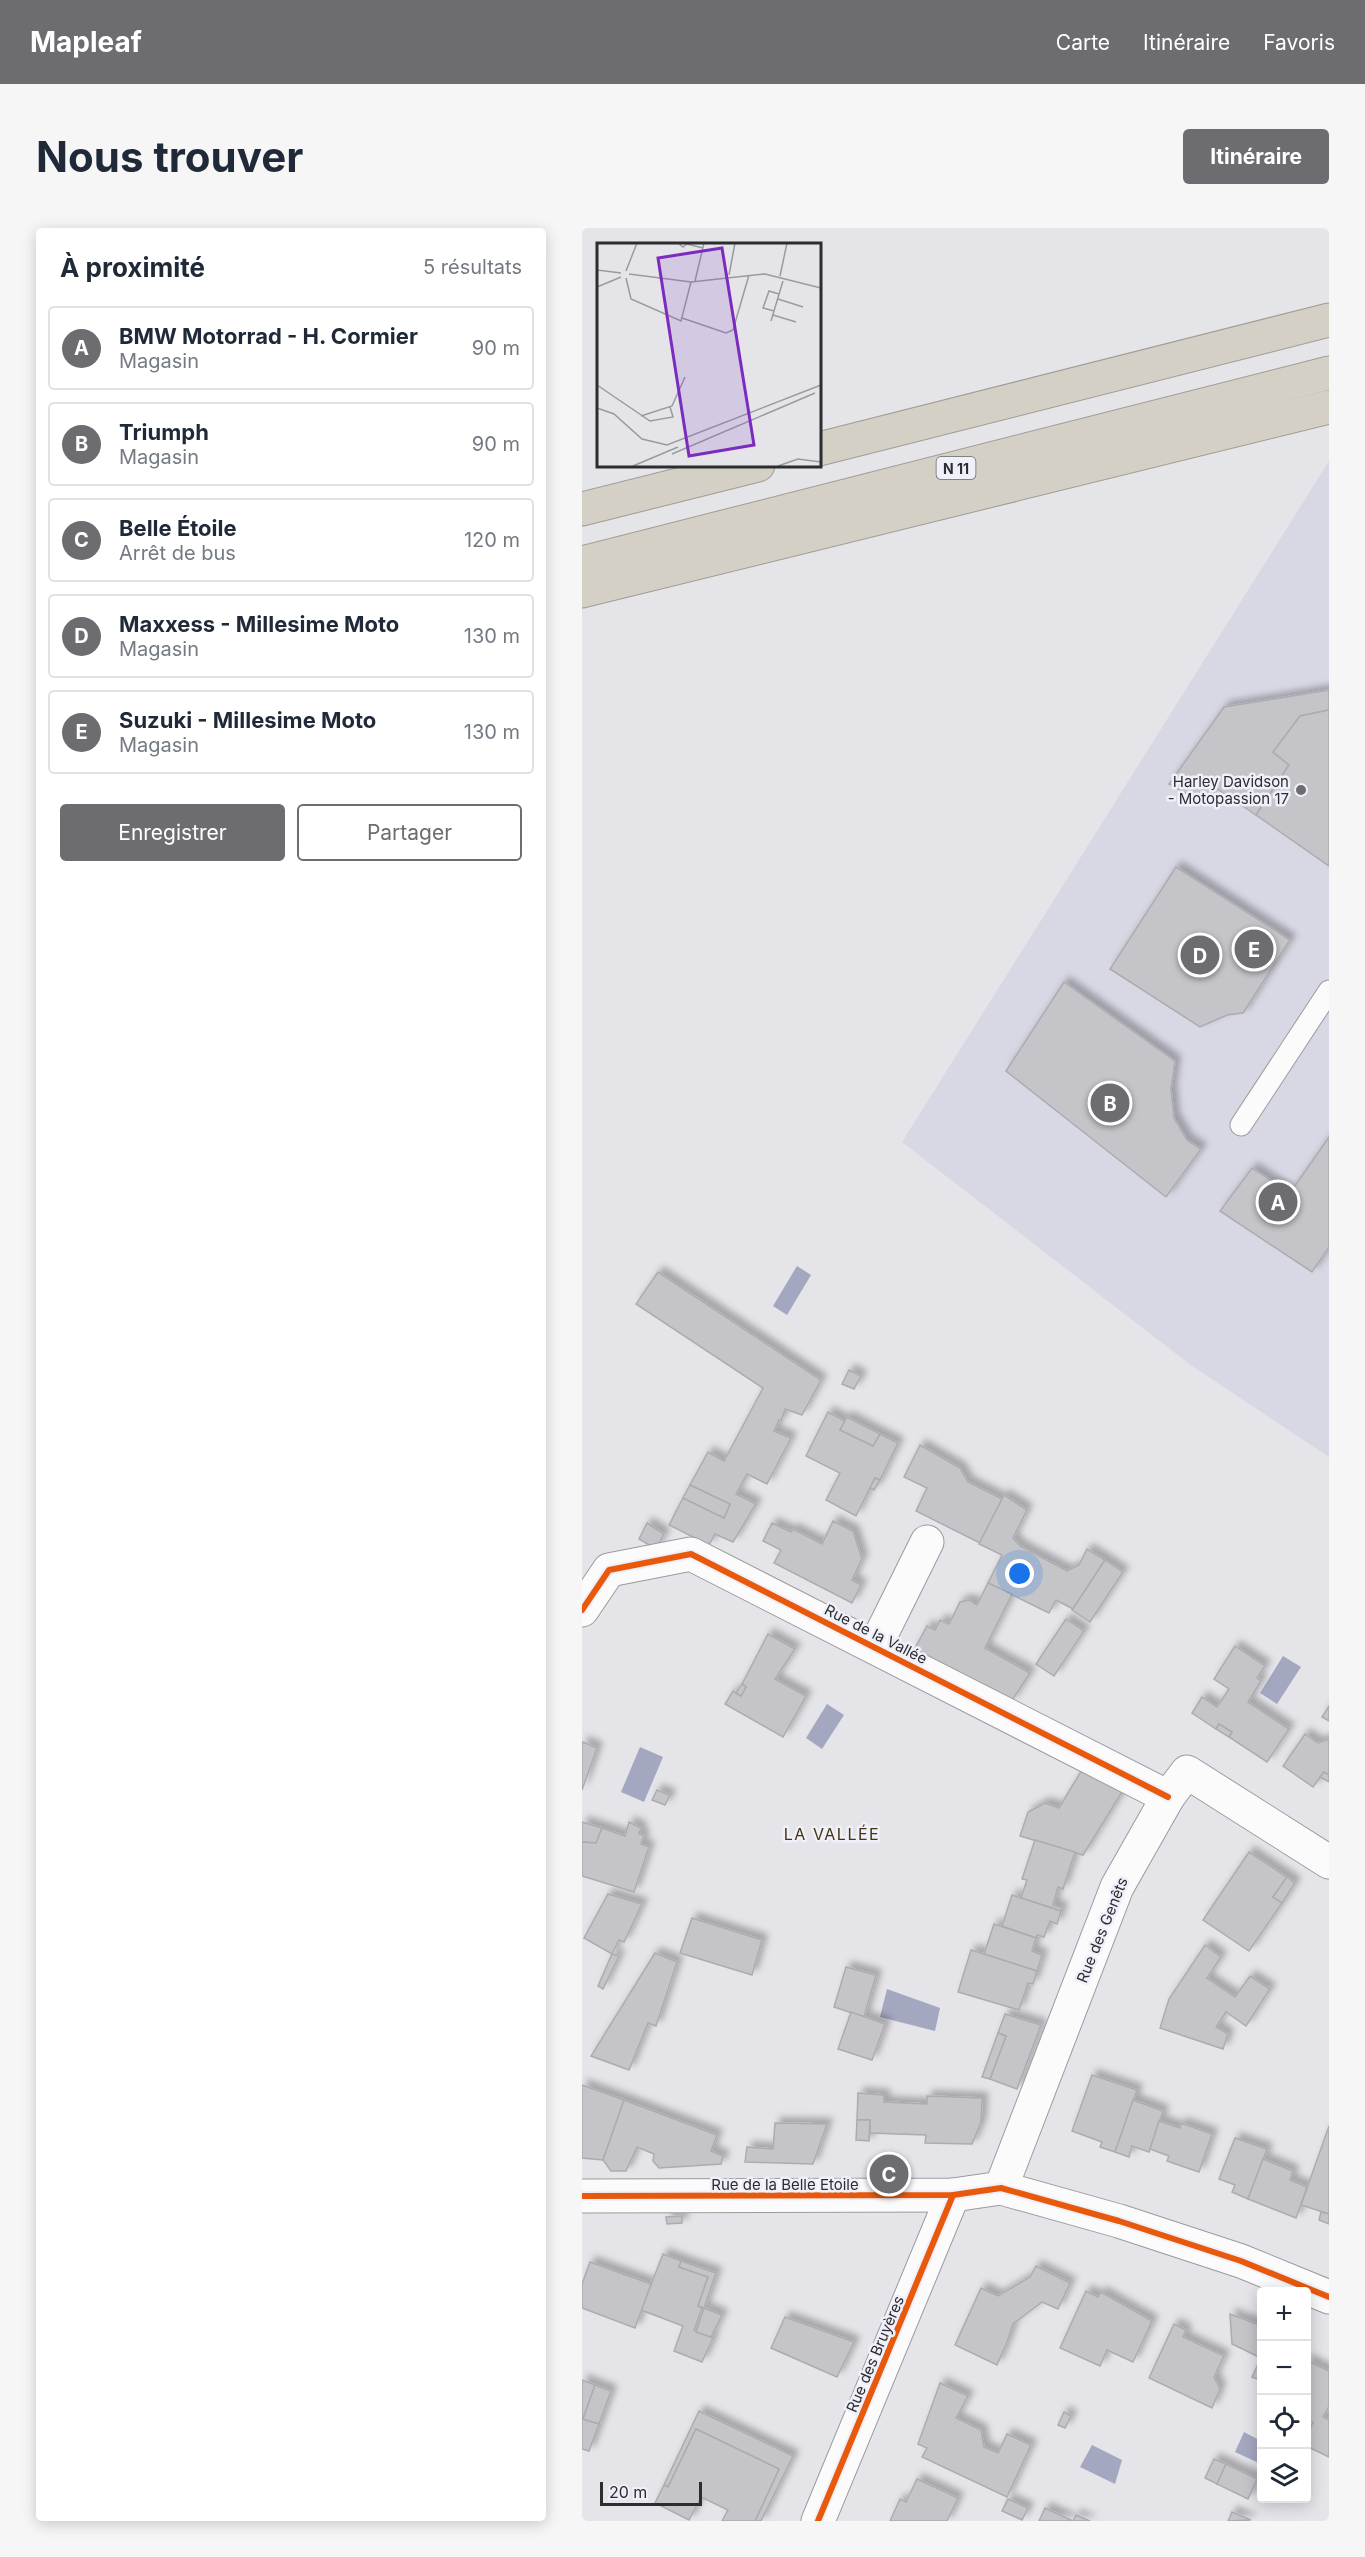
<!DOCTYPE html>
<html lang="fr">
<head>
<meta charset="utf-8">
<style>
  :root { --surface:#fff; --page:#f6f6f7; --text:#1f2937; --muted:#747a83; --line:#e0e1e3; --accent:#6d6d71 }
  body { margin:0; font-family:Inter,sans-serif; background:var(--page); color:var(--text) }
  .controls { position:absolute; right:18px; bottom:18px; display:grid; overflow:hidden; border-radius:6px; box-shadow:0 3px 15px #0003 }
  .controls button { width:54px; height:54px; display:grid; place-items:center; padding:0; border:0; border-bottom:2px solid var(--line); background:var(--surface); color:var(--text); font:30px sans-serif }
  .scale { position:absolute; left:18px; bottom:15px; width:102px; box-sizing:border-box; padding-left:6px; border:3px solid #2d2d31; border-top:0; font-size:16px; line-height:21px; white-space:nowrap; color:#2d2d31; -webkit-text-stroke:4px #eff0fa; paint-order:stroke }
  .you { position:absolute; left:438px; top:1346px; width:21px; height:21px; margin:-15px; border:4px solid #fff; border-radius:50%; background:#1a73e8; box-shadow:0 0 0 9px #1a73e833 }
  .badge { display:grid; place-items:center; width:39px; height:39px; border-radius:50%; background:var(--accent); color:#fff; font-size:20px; font-weight:700 }
  .pin { position:absolute; translate:-50% -50%; border:3px solid #fff; box-shadow:0 2px 6px #0006 }
  .list { margin:0; padding:0; list-style:none }
  h2 { display:flex; justify-content:space-between; align-items:center; height:78px; margin:0; padding:0 24px; font-size:26px }
  h2 small { font-size:20px; font-weight:400; color:var(--muted) }
  .list li { display:grid; grid-template-columns:39px 1fr auto; gap:18px; align-items:center; box-sizing:border-box; height:84px; margin:0 12px 12px; padding:0 12px; border:2px solid var(--line); border-radius:6px }
  .list b { display:block; font-size:22px; white-space:nowrap }
  .list p { margin:0; font-size:20px; white-space:nowrap; color:var(--muted) }
  .list em { font-size:20px; font-style:normal; color:var(--muted) }
  .actions { display:flex; gap:12px; padding:18px 24px }
  .actions a { flex:1; padding:14px 0; border:2px solid var(--accent); border-radius:6px; text-align:center; font-size:21px; color:var(--accent) }
  .actions .main { background:var(--accent); color:#fff }
  .icon { flex:none; width:33px; height:33px; fill:none; stroke:currentColor; stroke-width:2; stroke-linecap:round; stroke-linejoin:round }
  .map { position:relative; flex:none; width:747px; height:2293px; overflow:hidden; border-radius:6px }
  header { display:flex; align-items:center; gap:36px; box-sizing:border-box; height:84px; padding:0 30px; background:var(--accent); color:#fff }
  header strong { font-size:28px }
  nav { display:flex; gap:33px; margin-inline-start:auto; font-size:21px }
  .intro { display:flex; align-items:center; justify-content:space-between; box-sizing:border-box; height:144px; padding:0 36px }
  h1 { margin:0; font-size:42px }
  .button { padding:15px 27px; border-radius:6px; background:var(--accent); color:#fff; font-size:21px; font-weight:700 }
  main { display:flex; gap:36px; padding:0 36px }
  aside { flex:1; background:var(--surface); border-radius:6px; box-shadow:0 3px 15px #0003 }
  .map>svg:first-child { display:block }
  .built { fill:#d7d8e4 }
  .water { fill:#a4a7c0 }
  .building { fill:#c5c5c9; stroke:#acacb0; stroke-width:1.5; filter:url(#shadow) }
  .lines { fill:none; stroke-linecap:round; stroke-linejoin:round }
  .lane-casing { stroke:#9b9b9f; stroke-width:23 }
  .street-casing { stroke:#9b9b9f; stroke-width:35 }
  .highway-casing { stroke:#a19c94; stroke-width:35 }
  .lane { stroke:#fbfbfc; stroke-width:21 }
  .street { stroke:#fbfbfc; stroke-width:33 }
  .highway { stroke:#d4d0c5; stroke-width:33 }
  .cycleway-casing { stroke:#eff0fa; stroke-width:10 }
  .cycleway { stroke:#e8590c; stroke-width:6 }
  .poi-dot { fill:#6d6d71; stroke:#eff0fa; stroke-width:2 }
  .labels { text-anchor:middle; dominant-baseline:central; stroke-width:5; stroke-linejoin:round; paint-order:stroke }
  .shield { fill:#eff0fa; stroke:#67686d; stroke-width:1.5 }
  .shield-label { font-size:14px; font-weight:bold; fill:#2d2d31 }
  .poi-label { font-size:15px; fill:#2d2d31; stroke:#eff0fa; text-anchor:end }
  .street-label { font-size:15px; fill:#2d2d31; stroke:#eff0fa }
  .neighbourhood-label { font-size:16px; letter-spacing:1.5px; fill:#45340c; stroke:#eff0fa }
  .inset-road { fill:none; stroke:#9b9b9f; stroke-width:1.5 }
  .view { fill:#7b2cbf; fill-opacity:0.15; stroke:#7b2cbf; stroke-width:3 }
  .inset-edge { fill:none; stroke:#2d2d31; stroke-width:3 }
</style>
</head>
<body>
<header>
<strong>Mapleaf</strong>
<nav><a>Carte</a><a>Itinéraire</a><a>Favoris</a></nav>
</header>
<div class="intro"><h1>Nous trouver</h1><a class="button">Itinéraire</a></div>
<main>
<aside>
<h2>À proximité<small>5 résultats</small></h2>
<ul class="list">
<li><span class="badge">A</span><div><b>BMW Motorrad - H. Cormier</b><p>Magasin</p></div><em>90 m</em></li>
<li><span class="badge">B</span><div><b>Triumph</b><p>Magasin</p></div><em>90 m</em></li>
<li><span class="badge">C</span><div><b>Belle Étoile</b><p>Arrêt de bus</p></div><em>120 m</em></li>
<li><span class="badge">D</span><div><b>Maxxess - Millesime Moto</b><p>Magasin</p></div><em>130 m</em></li>
<li><span class="badge">E</span><div><b>Suzuki - Millesime Moto</b><p>Magasin</p></div><em>130 m</em></li>
</ul>
<div class="actions"><a class="main">Enregistrer</a><a>Partager</a></div>
</aside>
<div class="map">
<svg width="747" height="2293" viewBox="0 0 747 2293">
  <defs>
    <filter id="shadow"><feDropShadow dx="5.5" dy="-5.5" stdDeviation="3" flood-color="#0004"/></filter>
  </defs>
  <rect width="100%" height="100%" fill="#e4e4e9"/>
  <!-- built -->
  <polygon class="built" points="747,233 747,1229 610,1138 320,914"/>
  <!-- water -->
  <g class="water">
    <polygon points="215,1038 229,1047 205,1087 191,1078"/>
    <polygon points="701,1428 719,1439 695,1476 678,1465"/>
    <polygon points="245,1476 262,1487 240,1521 224,1510"/>
    <polygon points="58,1519 81,1529 62,1574 39,1564"/>
    <polygon points="305,1761 358,1780 353,1803 298,1789"/>
    <polygon points="662,2204 679,2213 679,2236 653,2224"/>
    <polygon points="510,2217 540,2232 533,2256 498,2239"/>
  </g>
  <!-- building -->
  <g class="building">
    <polygon points="747,462 747,482 718,488 691,524 707,537 674,587 632,559 623,576 587,556 642,479"/>
    <polygon points="747,482 747,638 674,587 707,537 691,524 718,488"/>
    <polygon points="594,639 708,712 661,785 645,787 618,799 528,741"/>
    <polygon points="482,754 593,833 589,861 592,890 605,912 619,921 584,969 424,843"/>
    <polygon points="747,909 747,1019 730,1044 638,983 670,940 708,965"/>
    <polygon points="76,1044 239,1152 220,1187 203,1181 199,1193 197,1192 192,1203 209,1210 185,1256 165,1246 154,1266 174,1276 151,1314 133,1306 127,1317 87,1297 101,1270 142,1290 148,1276 108,1257 126,1224 142,1233 181,1160 54,1076"/>
    <polygon points="267,1142 279,1148 272,1161 260,1156"/>
    <polygon points="246,1184 263,1193 258,1202 291,1218 298,1206 316,1215 298,1252 293,1250 274,1288 244,1272 258,1245 224,1228"/>
    <polygon points="265,1189 298,1206 291,1218 258,1202"/>
    <polygon points="338,1217 378,1240 386,1254 420,1271 398,1315 334,1283 345,1260 322,1249"/>
    <polygon points="293,1250 298,1252 292,1262 288,1260"/>
    <polygon points="108,1257 148,1276 142,1290 101,1270"/>
    <polygon points="422,1267 445,1282 431,1310 438,1318 485,1343 497,1337 505,1321 523,1332 491,1381 474,1372 467,1385 406,1355 420,1327 397,1316"/>
    <polygon points="251,1293 271,1303 280,1331 270,1352 279,1357 270,1375 192,1335 199,1322 181,1313 190,1295 209,1304 211,1301 240,1316"/>
    <polygon points="65,1295 82,1306 74,1321 57,1311"/>
    <polygon points="523,1332 541,1344 508,1394 490,1382"/>
    <polygon points="406,1355 430,1366 403,1420 448,1445 429,1474 332,1422 345,1398 353,1402 358,1392 367,1396 378,1374 387,1372 395,1377"/>
    <polygon points="484,1391 502,1403 472,1448 454,1436"/>
    <polygon points="186,1406 213,1421 193,1451 224,1468 201,1509 143,1476 151,1463 159,1468 164,1459 160,1456"/>
    <polygon points="653,1418 683,1438 675,1450 679,1453 666,1474 707,1501 685,1534 647,1509 650,1504 637,1496 634,1501 610,1485 620,1469 635,1479 647,1461 632,1451"/>
    <polygon points="160,1456 164,1459 159,1468 154,1465"/>
    <polygon points="747,1478 747,1493 740,1489"/>
    <polygon points="637,1496 650,1504 647,1509 634,1501"/>
    <polygon points="723,1506 736,1515 747,1511 747,1547 742,1544 731,1559 701,1538"/>
    <polygon points="1,1514 15,1520 0,1562 0,1517"/>
    <polygon points="501,1540 540,1564 501,1627 438,1608 446,1584 463,1575 477,1580"/>
    <polygon points="742,1544 747,1547 747,1554 738,1549"/>
    <polygon points="75,1562 88,1567 83,1577 70,1572"/>
    <polygon points="0,1594 20,1600 14,1615 0,1614"/>
    <polygon points="47,1594 59,1600 57,1606 62,1607 59,1616 67,1619 52,1664 0,1648 0,1614 14,1615 20,1600 43,1608"/>
    <polygon points="453,1612 493,1624 481,1661 476,1659 471,1677 480,1680 479,1683 439,1670 445,1652 440,1651"/>
    <polygon points="667,1624 705,1649 691,1669 700,1675 667,1723 621,1692"/>
    <polygon points="705,1649 713,1655 700,1675 691,1669"/>
    <polygon points="26,1666 60,1676 42,1714 37,1712 30,1726 2,1710"/>
    <polygon points="430,1667 479,1683 475,1696 468,1693 462,1709 455,1707 454,1710 420,1698"/>
    <polygon points="110,1690 180,1712 170,1747 98,1725"/>
    <polygon points="412,1696 454,1710 450,1723 460,1727 455,1743 402,1726"/>
    <polygon points="623,1717 639,1729 625,1750 653,1769 668,1748 688,1761 664,1798 644,1784 634,1799 646,1806 641,1821 578,1800 587,1771"/>
    <polygon points="389,1722 455,1743 451,1756 446,1755 437,1782 376,1764"/>
    <polygon points="73,1725 95,1734 74,1798 66,1795 47,1842 9,1828"/>
    <polygon points="30,1726 37,1728 21,1761 16,1758"/>
    <polygon points="264,1739 294,1747 282,1789 252,1779"/>
    <polygon points="269,1784 303,1796 290,1832 256,1821"/>
    <polygon points="423,1786 459,1797 435,1861 408,1851 424,1808 416,1805"/>
    <polygon points="416,1805 424,1808 408,1851 400,1849"/>
    <polygon points="510,1847 555,1862 533,1924 518,1919 520,1914 490,1903"/>
    <polygon points="0,1857 42,1872 21,1932 0,1930"/>
    <polygon points="276,1865 302,1867 302,1874 345,1876 345,1868 400,1870 399,1894 390,1916 343,1915 344,1907 288,1905 288,1892 275,1892"/>
    <polygon points="42,1872 135,1907 129,1923 141,1928 139,1936 77,1940 71,1933 72,1926 55,1919 44,1943 29,1943 21,1932"/>
    <polygon points="551,1872 581,1883 567,1924 550,1918 547,1929 533,1924"/>
    <polygon points="275,1892 288,1892 287,1913 274,1912"/>
    <polygon points="577,1893 598,1900 599,1895 630,1906 617,1944 585,1933 587,1928 568,1921"/>
    <polygon points="193,1895 245,1896 231,1936 163,1934 165,1919 191,1921"/>
    <polygon points="747,1898 747,1986 719,1977"/>
    <polygon points="653,1910 685,1921 666,1971 650,1964 653,1957 637,1951"/>
    <polygon points="681,1931 711,1943 708,1952 725,1959 714,1990 666,1971"/>
    <polygon points="739,1984 747,1986 747,1996 737,1992"/>
    <polygon points="100,1988 100,1995 85,1996 84,1989"/>
    <polygon points="81,2026 99,2033 97,2039 126,2049 116,2078 120,2080 112,2102 131,2110 120,2134 92,2123 101,2098 59,2082"/>
    <polygon points="99,2033 134,2045 122,2080 116,2078 126,2049 97,2039"/>
    <polygon points="8,2034 69,2056 53,2100 0,2080 0,2056"/>
    <polygon points="454,2038 488,2055 476,2081 460,2074 431,2096 425,2114 415,2137 373,2117 399,2060 416,2068 448,2049"/>
    <polygon points="504,2063 516,2069 519,2064 570,2093 551,2134 525,2122 518,2138 478,2120"/>
    <polygon points="122,2080 140,2087 129,2109 114,2104"/>
    <polygon points="648,2086 680,2098 679,2130 650,2116"/>
    <polygon points="203,2089 272,2114 255,2149 189,2120"/>
    <polygon points="592,2096 604,2102 601,2109 642,2128 632,2149 638,2161 630,2180 567,2150"/>
    <polygon points="679,2130 680,2130 680,2153 670,2149"/>
    <polygon points="724,2132 747,2143 747,2178 741,2189 747,2192 747,2229 724,2218 724,2199 728,2201 731,2194 724,2192"/>
    <polygon points="0,2152 13,2157 1,2191 17,2196 7,2223 0,2221"/>
    <polygon points="358,2155 386,2168 374,2190 399,2202 402,2219 416,2225 425,2206 449,2217 425,2269 340,2229 345,2220 336,2216"/>
    <polygon points="13,2157 29,2163 17,2196 1,2191"/>
    <polygon points="117,2183 211,2228 179,2293 173,2293 197,2241 114,2201 86,2259 82,2257"/>
    <polygon points="482,2184 489,2188 483,2200 476,2197"/>
    <polygon points="114,2201 197,2241 173,2293 140,2293 146,2282 119,2269 107,2292 73,2275 82,2257 86,2259"/>
    <polygon points="632,2231 644,2236 635,2256 623,2250"/>
    <polygon points="644,2236 675,2251 666,2271 635,2256"/>
    <polygon points="335,2251 376,2270 365,2293 308,2293 318,2271 324,2274"/>
    <polygon points="426,2271 446,2280 440,2292 420,2283"/>
    <polygon points="463,2280 491,2293 457,2293"/>
    <polygon points="650,2284 669,2292 646,2293"/>
    <polygon points="494,2287 508,2293 491,2293"/>
  </g>
  <g class="lines">
    <!-- lane casing -->
    <g class="lane-casing">
      <polyline id="lane" points="659,897 747,763"/>
    </g>
    <!-- street casing -->
    <g class="street-casing">
      <g id="street">
        <polyline points="0,1382 27,1342 109,1326 586,1569"/>
        <polyline points="293,1419 345,1314"/>
        <polyline points="419,1960 535,1659 586,1569 605,1544 747,1634"/>
        <polyline points="0,1968 371,1967 419,1960 537,1993 659,2033 747,2069"/>
        <polyline points="236,2293 371,1967"/>
      </g>
    </g>
    <!-- highway casing -->
    <g class="highway-casing">
      <g id="highway">
        <polyline points="237,221 747,92"/>
        <polyline points="0,281 176,237"/>
        <polyline points="0,335 747,145"/>
        <polyline points="0,363 747,179"/>
      </g>
    </g>
    <!-- lane -->
    <use href="#lane" class="lane"/>
    <!-- street -->
    <use href="#street" class="street"/>
    <!-- highway -->
    <use href="#highway" class="highway"/>
    <!-- cycleway casing -->
    <g class="cycleway-casing">
      <g id="cycleway">
        <polyline points="0,1382 27,1342 109,1326 586,1569"/>
        <polyline points="0,1968 371,1967 419,1960 537,1993 659,2033 747,2069"/>
        <polyline points="236,2293 371,1967"/>
      </g>
    </g>
    <!-- cycleway -->
    <use href="#cycleway" class="cycleway"/>
  </g>
  <!-- markers -->
  <circle class="poi-dot" cx="719" cy="562" r="6"/>
  <g class="labels">
    <!-- shield labels -->
    <rect class="shield" x="354.5" y="229" width="39" height="22" rx="4.5"/>
    <g class="shield-label">
      <text x="374" y="240">N 11</text>
    </g>
    <!-- poi labels -->
    <g class="poi-label">
      <text x="707" y="553">Harley Davidson<tspan x="707" dy="17">- Motopassion 17</tspan></text>
    </g>
    <!-- street labels -->
    <g class="street-label">
      <text transform="translate(294 1406) rotate(27)">Rue de la Vallée</text>
      <text transform="translate(520 1702) rotate(-68)">Rue des Genêts</text>
      <text x="203" y="1956">Rue de la Belle Etoile</text>
      <text transform="translate(293 2126) rotate(-67)">Rue des Bruyères</text>
    </g>
    <!-- neighbourhood labels -->
    <g class="neighbourhood-label">
      <text x="250" y="1606">LA VALLÉE</text>
    </g>
  </g>
  <!-- overview -->
  <g transform="translate(15 15)">
    <rect width="224" height="224" fill="#e4e4e9"/>
    <path class="inset-road" d="M81,0L86,4L90,1L106,5M0,27L24,30M29,28L40,0M32,31L94,39L168,31L224,45M132,32L138,0M183,33L190,0M29,35L34,56L84,78L94,39M98,38L107,0M0,44L24,34M181,56L206,64M177,68L166,65L172,48L182,51M176,72L199,79M85,75L129,90L136,87L152,32M174,78L186,38M0,142L53,178L76,174L73,164M0,165L17,171L45,196L70,202L224,142M44,173L75,163L88,134M75,211L218,150M36,223L81,204M181,223L201,216L224,219"/>
    <path class="view" d="M125,5L157,202L92,213L61,15Z"/>
    <rect width="224" height="224" class="inset-edge"/>
  </g>
</svg>
<div class="controls">
<button>+</button>
<button>−</button>
<button><svg class="icon" aria-label="locate" viewBox="0 0 24 24"><circle cx="12" cy="12" r="6"/><path d="M12 2v4M12 18v4M2 12h4M18 12h4"/></svg></button>
<button><svg class="icon" aria-label="layers" viewBox="0 0 24 24"><path d="M12 4l9 5-9 5-9-5zM3 14l9 5 9-5"/></svg></button>
</div>
<div class="scale">20 m</div>
<div class="you"></div>
<div class="pin badge" style="left:696px;top:974px">A</div>
<div class="pin badge" style="left:528px;top:875px">B</div>
<div class="pin badge" style="left:307px;top:1946px">C</div>
<div class="pin badge" style="left:618px;top:727px">D</div>
<div class="pin badge" style="left:672px;top:721px">E</div>
</div>
</main>
</body>
</html>
